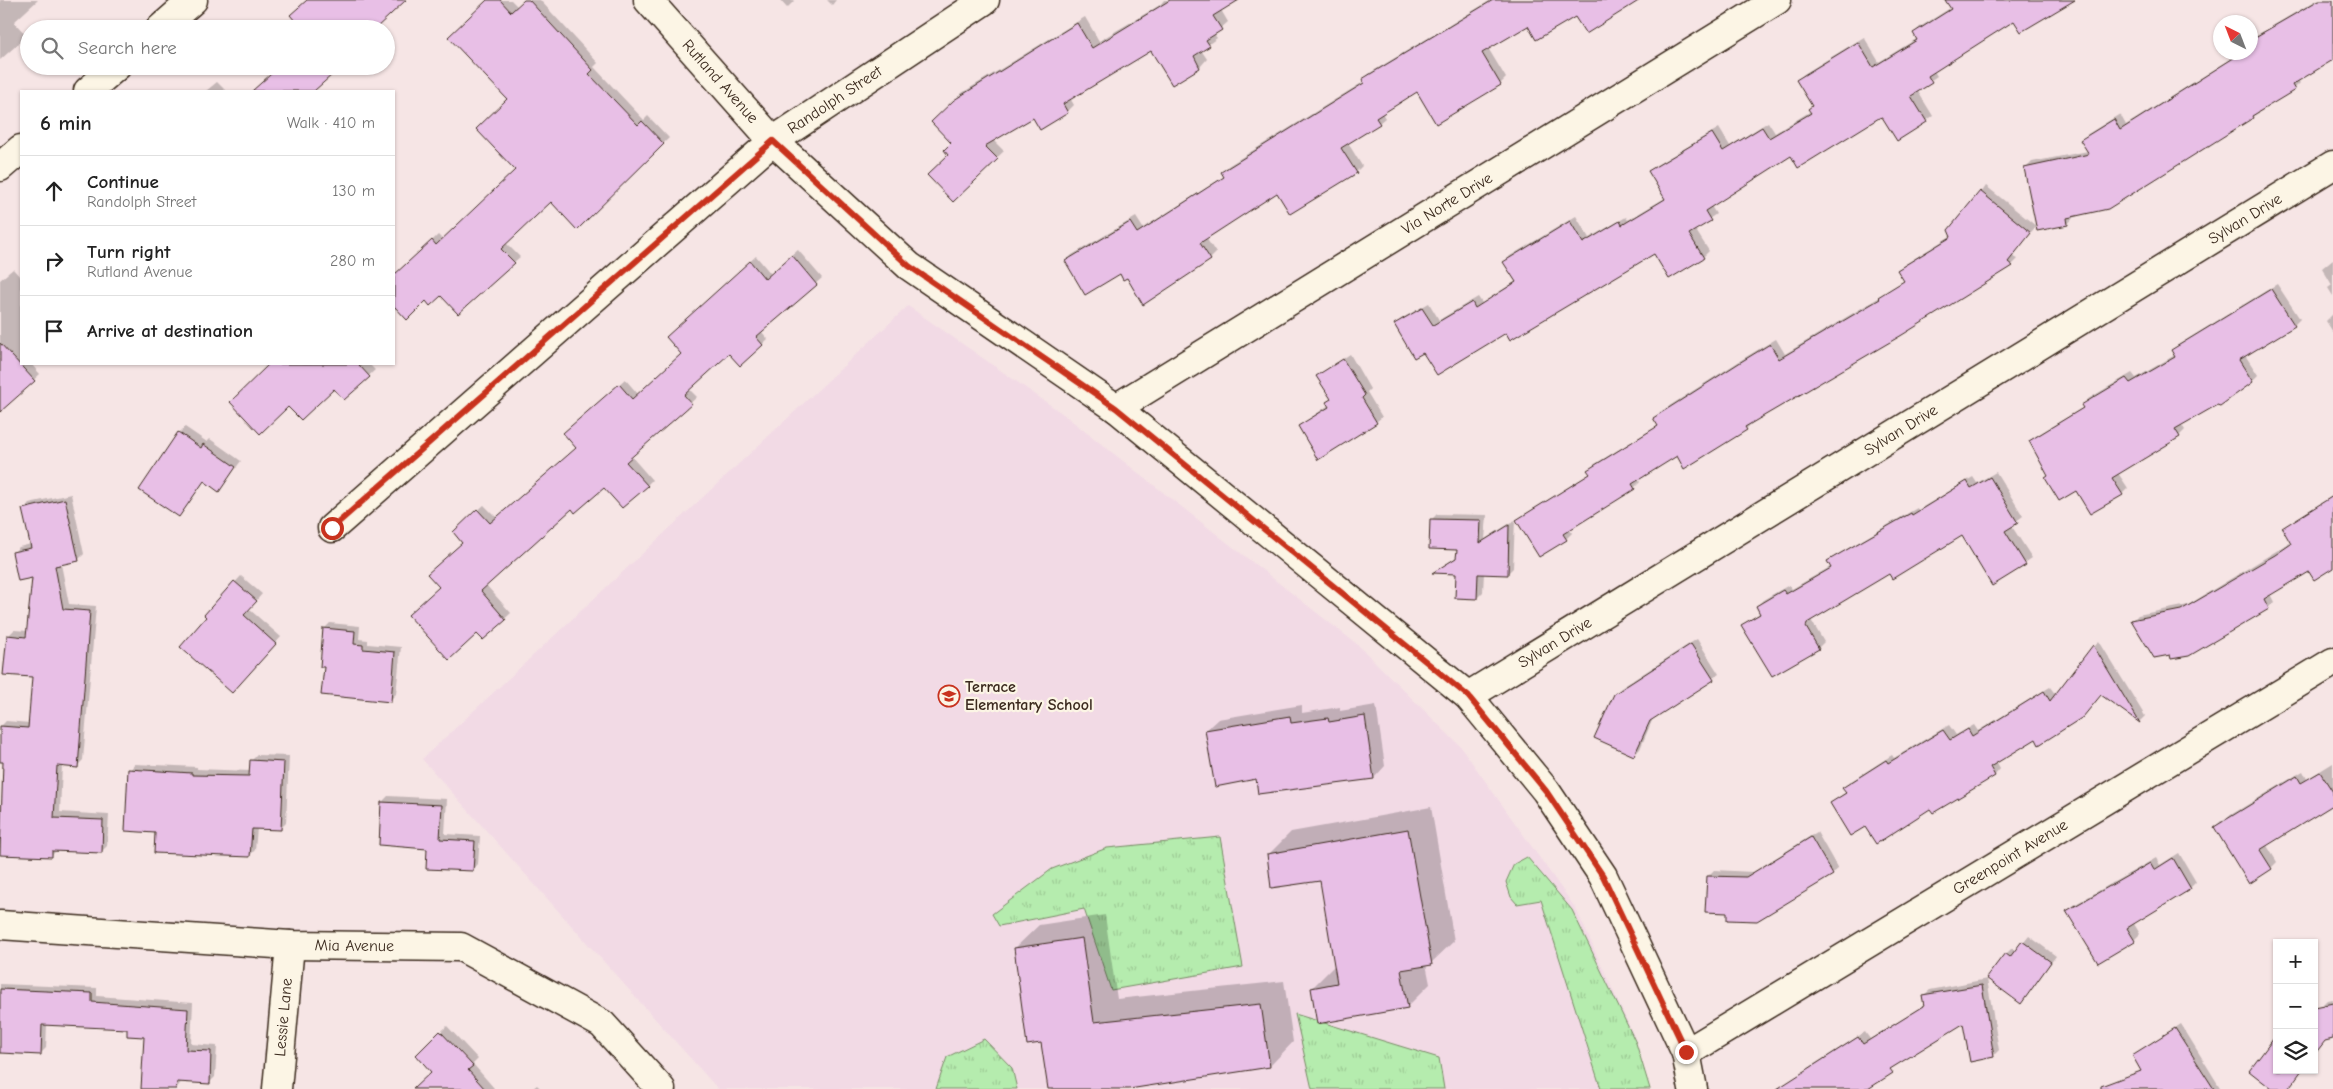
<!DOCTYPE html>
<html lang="en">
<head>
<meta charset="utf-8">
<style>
  :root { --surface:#fff; --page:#f2f2f2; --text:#222; --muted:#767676; --line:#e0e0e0 }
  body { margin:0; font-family:"Comic Neue",sans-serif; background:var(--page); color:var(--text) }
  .controls { position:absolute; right:15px; bottom:15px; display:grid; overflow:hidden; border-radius:0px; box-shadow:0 1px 4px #0004 }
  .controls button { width:45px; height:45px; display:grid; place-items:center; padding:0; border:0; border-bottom:1px solid var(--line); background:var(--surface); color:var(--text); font:25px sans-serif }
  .compass { position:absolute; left:2213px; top:15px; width:45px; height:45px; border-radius:50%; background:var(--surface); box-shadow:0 1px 4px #0004; rotate:318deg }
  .stop { position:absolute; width:15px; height:15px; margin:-11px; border:4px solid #c8321e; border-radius:50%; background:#fff }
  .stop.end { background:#c8321e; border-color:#fff; box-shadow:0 1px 5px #0008 }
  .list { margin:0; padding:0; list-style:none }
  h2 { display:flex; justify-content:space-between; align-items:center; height:65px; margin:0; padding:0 20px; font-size:21px }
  h2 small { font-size:16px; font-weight:400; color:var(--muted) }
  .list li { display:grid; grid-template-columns:32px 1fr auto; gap:15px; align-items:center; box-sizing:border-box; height:70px; padding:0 20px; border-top:1px solid var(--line) }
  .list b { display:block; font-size:19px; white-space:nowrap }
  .list p { margin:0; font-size:16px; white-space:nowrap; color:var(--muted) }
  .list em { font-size:16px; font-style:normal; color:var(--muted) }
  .icon { flex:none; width:28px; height:28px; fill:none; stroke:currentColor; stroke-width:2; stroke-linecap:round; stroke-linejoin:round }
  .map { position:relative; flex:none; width:2333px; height:1089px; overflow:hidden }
  .search { position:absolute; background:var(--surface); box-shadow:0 1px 4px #0004; left:20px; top:20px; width:375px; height:55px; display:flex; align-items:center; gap:12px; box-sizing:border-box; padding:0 18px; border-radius:28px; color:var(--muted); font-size:19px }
  .panel { position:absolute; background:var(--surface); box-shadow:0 1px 4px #0004; left:20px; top:90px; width:375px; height:275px; border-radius:0px }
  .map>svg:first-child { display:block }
  .built { fill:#f2dae5 }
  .grass { fill:url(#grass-tufts); stroke:#788b66 }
  .shadow { fill:#0003 }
  .building { fill:#e8bfe6; stroke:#3b2a1e }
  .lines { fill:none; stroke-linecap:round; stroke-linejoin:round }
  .minor-casing { stroke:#3b2a1e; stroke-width:31 }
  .tertiary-casing { stroke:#3b2a1e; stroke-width:31 }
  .minor { stroke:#fcf5e5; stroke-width:28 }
  .tertiary { stroke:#fcf5e5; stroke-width:28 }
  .route { stroke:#c8321e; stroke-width:6 }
  .labels { text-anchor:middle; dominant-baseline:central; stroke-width:4.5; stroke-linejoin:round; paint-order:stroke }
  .street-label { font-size:16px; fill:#3b2a1e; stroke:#fcf5e5 }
  .poi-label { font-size:16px; font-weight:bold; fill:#3b2a1e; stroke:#fcf5e5; text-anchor:start }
</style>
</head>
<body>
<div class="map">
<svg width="2333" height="1089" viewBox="0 0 2333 1089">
  <defs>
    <pattern id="grass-tufts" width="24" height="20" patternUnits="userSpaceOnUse" patternTransform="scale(1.25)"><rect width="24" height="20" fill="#b5ecae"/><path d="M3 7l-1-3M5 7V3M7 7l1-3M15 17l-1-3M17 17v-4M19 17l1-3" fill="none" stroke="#9dcb95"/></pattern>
  </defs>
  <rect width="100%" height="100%" fill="#f6e5e5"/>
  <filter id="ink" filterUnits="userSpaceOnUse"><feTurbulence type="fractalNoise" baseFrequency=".02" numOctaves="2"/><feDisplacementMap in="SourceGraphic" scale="10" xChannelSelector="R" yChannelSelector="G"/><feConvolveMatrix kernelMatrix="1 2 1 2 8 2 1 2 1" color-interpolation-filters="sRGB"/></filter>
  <g filter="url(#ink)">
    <!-- built -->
    <polygon class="built" points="908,306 1063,414 1358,645 1461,747 1576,909 1634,1036 1648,1089 718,1089 422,759"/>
    <!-- grass -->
    <g class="grass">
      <polygon points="1220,837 1243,967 1111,990 1084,909 999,926 992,914 1052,869 1107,848"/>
      <polygon points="1527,857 1572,910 1636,1043 1650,1089 1601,1089 1541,900 1517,904 1511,897 1506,882 1514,864"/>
      <polygon points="1295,1014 1439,1058 1444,1089 1312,1089"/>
      <polygon points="984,1039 1012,1068 1017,1089 936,1089 947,1057"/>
    </g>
    <!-- shadow -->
    <g class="shadow">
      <polygon points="0,0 38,0 14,22 27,36 0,60"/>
      <polygon points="488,0 511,0 518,7 525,0 540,0 598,63 594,67 644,120 648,116 669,138 577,228 551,201 506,243 520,257 514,262 441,294 397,307 394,310 394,277 438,235 443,240 516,170 508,99"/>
      <polygon points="780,0 795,0 787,8"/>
      <polygon points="827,0 836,0 832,5"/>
      <polygon points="1164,0 1237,0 1221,10 1228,22 1214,34 1217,38 1201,50 1207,59 1200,67 1172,83 1152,50 1070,98 1074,105 1067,112 1034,117 993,140 1004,151 953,200 949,155 953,143 933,122 962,93 1085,17 1099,41 1160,5"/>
      <polygon points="1491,0 1640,0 1528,25 1488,48 1506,78 1500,84 1437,123 1418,91 1382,113 1385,118 1379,123 1348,143 1362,166 1356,172 1278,191 1206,238 1216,253 1210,259 1127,277 1120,272 1066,261 1072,255 1136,217 1143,228 1225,176 1222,172 1228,166 1365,81 1364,79 1370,73"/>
      <polygon points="1947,0 2072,0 2015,20 1934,71 1937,76 1917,90 1933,116 1897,139 1883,116 1792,155 1711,206 1716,214 1695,229 1709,251 1703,257 1654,252 1424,351 1396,325 1401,319 1429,303 1439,320 1478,297 1482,303 1516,281 1505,262 1510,256 1576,216 1589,238 1626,217 1628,220 1665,198 1649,171 1655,166 1719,128 1730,146 1768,122 1775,133 1811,111 1814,105 1798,80 1804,74 1864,37 1879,62 1918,38 1914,33 1920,27 1952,7"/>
      <polygon points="2317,0 2333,0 2333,59 2298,80 2300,83 2294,89 2252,117 2073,215 2073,218 2068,224 2026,168 2032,162 2088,151 2082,140 2088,134 2120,114 2126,125 2231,59 2228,55 2231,52 2250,52 2250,39"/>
      <polygon points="340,66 313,91 254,91 270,78"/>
      <polygon points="217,82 226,91 206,91"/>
      <polygon points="1986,186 2036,226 2012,256 2018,259 2012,265 1752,423 1746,429 1677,454 1638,479 1640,482 1634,488 1569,528 1572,533 1566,539 1539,555 1518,520 1524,515 1591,473 1589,470 1595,464 1659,425 1655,418 1660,412 1746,357 1776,339 1785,354 1880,297 1905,280 1898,270 1904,265 1952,235"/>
      <polygon points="798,250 822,278 761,331 768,339 740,365 730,353 689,389 697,397 631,456 652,480 647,485 604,486 572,507 486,585 511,613 483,639 440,587 464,543 460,526 484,505 497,518 578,448 571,427 625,379 638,394 683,354 674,332 756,256 771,274"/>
      <polygon points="2333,259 2333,296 2328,288 2332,285 2322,268"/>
      <polygon points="13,269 21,278 21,364 34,364 32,365 40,374 5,406 0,401 0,280"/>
      <polygon points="2277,284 2300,319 2294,325 2245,355 2258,375 2252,381 2181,424 2185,430 2179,436 2118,473 2128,488 2122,494 2077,489 2049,476 2031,442 2036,436 2084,407 2088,399 2132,373 2136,378 2175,355 2172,351 2178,345"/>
      <polygon points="2333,314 2333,332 2326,321"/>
      <polygon points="1350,354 1370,389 1367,392 1382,417 1376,422 1299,426 1329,405 1327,402 1332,398 1318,376"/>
      <polygon points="271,364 369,364 375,370 344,399 334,388 289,405 231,402"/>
      <polygon points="185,427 207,442 210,439 241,461 219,490 205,480 179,516 179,433"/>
      <polygon points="1996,472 2023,516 2011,525 2032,558 1993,584 1962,535 1890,572 1811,620 1824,642 1818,648 1743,625 1761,612 1757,606 1763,600 1789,585 1792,589 1832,566 1829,562 1835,556 1917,508 1918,510 1973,477 1977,483"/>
      <polygon points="71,494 84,554 78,560 61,564 69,604 96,606 83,760 77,766 62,765 60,812 109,815 107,846 101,852 57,850 51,856 0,854 5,761 0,761 0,727 6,721 30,723 33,676 8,636 14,630 28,631 33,577 13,553 19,547 31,544 24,509 29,503"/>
      <polygon points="2332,496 2333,567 2309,570 2270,594 2274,602 2268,608 2171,654 2133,620 2138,615 2188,605 2291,542 2283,529"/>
      <polygon points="1437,514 1487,515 1485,539 1515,520 1513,568 1507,574 1484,573 1483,592 1477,598 1457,573 1434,572 1458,556 1458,548 1431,520"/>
      <polygon points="241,576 262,594 249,609 281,637 238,685 205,615"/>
      <polygon points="330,623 360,626 359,639 368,640 368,644 401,647 396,694 390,700 326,666 324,629"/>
      <polygon points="1697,639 1719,674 1654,716 1640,749 1634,755 1615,695 1621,688"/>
      <polygon points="2099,641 2145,716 2140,721 2101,694 1996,762 2000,769 1995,775 1933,811 1931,808 1865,825 1831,803 1846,792 1844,788 1850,782 1892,755 1894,758 1949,725 1956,735 1974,725 1978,731 2050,687 2056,695"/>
      <polygon points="1302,705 1302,713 1340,707 1340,711 1376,705 1385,766 1374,778 1257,778 1206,730 1218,719"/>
      <polygon points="257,755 289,756 286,823 280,829 257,828 255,850 250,855 156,831 130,770 135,764 197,767 197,769 251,771 251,761"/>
      <polygon points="2333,763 2333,804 2266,844 2277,862 2271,868 2215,827 2221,821 2303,771 2307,779"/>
      <polygon points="388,796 447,799 445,834 480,836 478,864 473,870 428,848 382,802"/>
      <polygon points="1431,807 1454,941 1431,963 1426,964 1430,984 1407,1007 1312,988 1335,965 1321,880 1268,855 1291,832"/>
      <polygon points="1817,832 1838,869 1832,874 1728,911 1708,876 1714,870 1753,872"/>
      <polygon points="2179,853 2196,882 2190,888 2133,922 2140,934 2134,940 2068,911 2074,905 2156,858 2160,865"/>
      <polygon points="1105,915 1117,999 1284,981 1293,1042 1270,1066 1121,1089 1049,1089 1042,1041 1015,948 1039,925"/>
      <polygon points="2029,936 2056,956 2026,996 2006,954 2012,948 2016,952"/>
      <polygon points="1987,979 1999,1050 1993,1056 1964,1022 1857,1089 1795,1089 1803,1074 1810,1067 1865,1032 1870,1039 1925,1005 1924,995 1930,990"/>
      <polygon points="0,984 97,988 97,996 193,1003 191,1044 217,1046 215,1077 209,1083 182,1081 176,1089 168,1089 145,1036 129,1028 47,1024 46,1048 40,1054 0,1052"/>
      <polygon points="2333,999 2333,1038 2321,1006 2327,1000"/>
      <polygon points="2181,1024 2221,1089 2153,1089 2134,1056"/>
      <polygon points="447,1026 478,1059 473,1064 494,1088 493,1089 414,1089 433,1072 417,1055"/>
      <polygon points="537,1085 541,1089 532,1089"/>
    </g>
    <!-- building -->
    <g class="building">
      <polygon points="307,0 406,0 375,29 302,29 290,15"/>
      <polygon points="487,0 500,0 511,12 524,0 529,0 593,70 589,74 638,125 642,121 664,144 577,230 551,202 501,249 515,263 458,314 441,296 430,306 426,301 407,320 394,306 394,275 432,240 436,245 515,170 476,129 507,99 448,37"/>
      <polygon points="1170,0 1239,0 1213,16 1222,30 1206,40 1210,46 1194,56 1200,68 1172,85 1151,51 1063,104 1068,113 1040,130 1033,118 985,146 998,159 953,202 927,175 948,155 944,150 951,143 931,122 954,100 1077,23 1092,48"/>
      <polygon points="1493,0 1640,0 1586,34 1575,17 1536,40 1528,26 1482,53 1501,85 1436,124 1417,92 1376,118 1380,124 1341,148 1357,173 1290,214 1277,193 1200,243 1211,260 1143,305 1127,278 1123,280 1120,274 1085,295 1065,261 1130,222 1137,233 1224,177 1221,172 1364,83 1362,79"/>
      <polygon points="1945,0 2075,0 2021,32 2014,21 1928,76 1932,83 1911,96 1927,122 1897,141 1882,117 1879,118 1798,168 1791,156 1705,211 1711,221 1689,234 1704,258 1669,279 1654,254 1510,340 1506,333 1437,375 1423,353 1414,358 1394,324 1422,308 1433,325 1472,302 1475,308 1516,282 1503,262 1570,221 1583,243 1620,221 1622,225 1665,199 1648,171 1712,133 1723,151 1762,127 1769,138 1811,113 1808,109 1812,106 1796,80 1858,42 1873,67 1917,40 1913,33 1951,9"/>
      <polygon points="2319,0 2333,0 2333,60 2292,85 2295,90 2252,116 2253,118 2108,209 2067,218 2068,225 2037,231 2024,168 2089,154 2080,140 2114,119 2120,130 2243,52 2250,52 2250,40"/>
      <polygon points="280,66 342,66 314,91 252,91"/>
      <polygon points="1980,191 2031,233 2008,262 2013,266 1902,335 1745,427 1747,430 1684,469 1677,456 1632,484 1635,489 1563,534 1567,540 1539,557 1516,520 1590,474 1587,470 1658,426 1653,418 1739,363 1770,344 1779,359 1880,299 1878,297 1904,281 1897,270 1951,237 1948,230"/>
      <polygon points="792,255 817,285 756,337 763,345 740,366 729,354 684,395 692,404 626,462 648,486 622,508 604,488 575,513 572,509 481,591 506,620 483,640 477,634 449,660 408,615 439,587 427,574 462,543 453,532 477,509 490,523 576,448 563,433 619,384 632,399 681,354 666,337 750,261 765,279"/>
      <polygon points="2271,289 2295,326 2239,360 2253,382 2220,406 2217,405 2175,429 2180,437 2112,478 2123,495 2090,514 2076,491 2059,501 2045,478 2048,476 2029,441 2083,408 2081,405 2126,378 2130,383 2175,357 2171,350"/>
      <polygon points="0,343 35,381 0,412"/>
      <polygon points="1343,359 1365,395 1362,398 1377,423 1318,460 1298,426 1329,407 1326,402 1331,399 1316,376"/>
      <polygon points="269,364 361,364 359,365 370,377 344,400 334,389 301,420 288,407 260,434 230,402"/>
      <polygon points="178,432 201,448 203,444 236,467 219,492 204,481 179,517 139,490"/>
      <polygon points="1990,477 2018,523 2005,531 2026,565 1992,586 1962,536 1892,579 1889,574 1807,623 1806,627 1819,649 1772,676 1741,625 1760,614 1756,606 1783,590 1786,594 1831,568 1827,561 1911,513 1912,515 1967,481 1971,488"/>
      <polygon points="2333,496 2333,568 2314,580 2309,572 2264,599 2269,609 2189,656 2171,659 2170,655 2154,658 2131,620 2181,610 2275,555 2291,544 2282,528"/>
      <polygon points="65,499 79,561 55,566 63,609 90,611 78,768 57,766 54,818 103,820 102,853 52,851 52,857 0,855 3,762 0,762 0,726 28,728 32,677 3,675 7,635 26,637 32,578 18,581 12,552 31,548 22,509"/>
      <polygon points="1430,519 1481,520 1480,543 1509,525 1508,575 1478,574 1477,599 1455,598 1456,574 1432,573 1456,558 1457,550 1429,549"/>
      <polygon points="234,581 257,601 244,615 276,644 232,693 180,647 206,617 204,615"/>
      <polygon points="323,628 355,631 354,644 363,645 363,649 395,652 391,702 321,695 324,667 320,667"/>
      <polygon points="1691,644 1714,680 1650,721 1634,756 1594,738 1614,694"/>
      <polygon points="2093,645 2140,723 2101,695 2083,717 2039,745 2036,739 1990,767 1995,776 1933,813 1930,809 1876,844 1865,827 1850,836 1830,803 1846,793 1842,788 1886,760 1888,763 1943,730 1950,740 1968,729 1972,736 2044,691 2050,701"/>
      <polygon points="1290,716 1291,723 1328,718 1329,722 1365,716 1374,779 1258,794 1256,779 1215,787 1205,730"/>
      <polygon points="250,760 284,762 281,830 252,829 250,857 154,853 155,833 125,831 128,769 192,773 192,775 249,776"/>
      <polygon points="2320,772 2333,792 2333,805 2260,850 2272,869 2249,884 2214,827 2297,776 2301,783"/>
      <polygon points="381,802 442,805 440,839 475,841 473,871 426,869 427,849 379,845"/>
      <polygon points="1408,829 1432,965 1401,970 1408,1008 1317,1024 1311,988 1337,983 1320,881 1271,888 1267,854"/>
      <polygon points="1811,837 1833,875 1757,921 1727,920 1727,913 1705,912 1707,876 1746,877"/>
      <polygon points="2173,858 2191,889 2127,928 2135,941 2098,963 2066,911 2150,863 2154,870"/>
      <polygon points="1082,938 1094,1022 1261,1004 1270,1067 1129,1089 1048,1089 1041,1043 1027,1045 1014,948"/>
      <polygon points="2022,941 2051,962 2021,1004 1986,978 2005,953 2010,957"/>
      <polygon points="1982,985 1994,1057 1970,1062 1963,1024 1890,1069 1893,1073 1868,1089 1777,1089 1858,1037 1863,1044 1924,1006 1922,995"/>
      <polygon points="0,989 92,993 92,1002 188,1009 186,1050 211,1051 210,1084 177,1082 176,1089 141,1089 144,1037 127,1036 127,1029 42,1025 41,1055 0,1053"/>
      <polygon points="2333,1003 2333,1039 2325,1041 2314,1055 2314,1007"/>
      <polygon points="2175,1028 2214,1089 2101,1089 2101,1086 2141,1071 2132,1055"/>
      <polygon points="440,1031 473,1066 468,1070 485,1089 413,1089 431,1072 416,1055"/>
      <polygon points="2277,1034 2277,1070 2302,1070 2288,1089 2272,1089 2249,1071"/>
    </g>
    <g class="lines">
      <!-- minor casing -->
      <g class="minor-casing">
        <g id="minor">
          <polyline points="160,29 193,0"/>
          <polyline points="88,91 117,66"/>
          <polyline points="0,167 21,149"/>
          <path id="s1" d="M1116,408L1777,0"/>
          <path id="s2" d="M332,528L773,141L985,0"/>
          <path id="s3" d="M1468,696L2333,165"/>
          <path id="s4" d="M0,925L290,945L461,947L602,1024L661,1089"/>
          <path id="s5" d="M1686,1053L2333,662"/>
          <path id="s6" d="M277,1089L290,945"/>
        </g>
      </g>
      <!-- tertiary casing -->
      <g class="tertiary-casing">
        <g id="tertiary">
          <path id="s7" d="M648,0L773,141L909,266L1116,408L1468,696L1546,791L1603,876L1686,1053L1693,1089"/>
        </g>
      </g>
      <!-- minor -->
      <use href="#minor" class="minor"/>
      <!-- tertiary -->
      <use href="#tertiary" class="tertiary"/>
    </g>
  </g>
  <g class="lines" filter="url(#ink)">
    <!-- route -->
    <polyline class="route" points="332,528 773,141 909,266 1116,408 1468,696 1546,791 1603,876 1686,1052"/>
  </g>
  <!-- icons -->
  <defs>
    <g id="school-ring" transform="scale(1.125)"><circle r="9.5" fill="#fcf5e5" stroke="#c8321e" stroke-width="1.5"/><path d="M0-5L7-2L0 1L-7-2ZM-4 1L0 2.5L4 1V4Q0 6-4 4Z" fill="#c8321e"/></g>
  </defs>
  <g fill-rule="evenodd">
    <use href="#school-ring" x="949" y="696"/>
  </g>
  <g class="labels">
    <!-- street labels -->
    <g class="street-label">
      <text stroke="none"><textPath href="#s7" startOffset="109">Rutland Avenue</textPath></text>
      <text stroke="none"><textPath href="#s2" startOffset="661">Randolph Street</textPath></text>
      <text stroke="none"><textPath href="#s1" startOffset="389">Via Norte Drive</textPath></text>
      <text stroke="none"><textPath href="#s3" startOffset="912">Sylvan Drive</textPath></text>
      <text stroke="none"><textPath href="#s3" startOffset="508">Sylvan Drive</textPath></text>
      <text stroke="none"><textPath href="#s3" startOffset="102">Sylvan Drive</textPath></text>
      <text stroke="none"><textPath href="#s5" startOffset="379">Greenpoint Avenue</textPath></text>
      <text stroke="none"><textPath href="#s4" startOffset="355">Mia Avenue</textPath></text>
      <text stroke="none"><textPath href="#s6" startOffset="72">Lessie Lane</textPath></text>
    </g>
    <!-- poi labels -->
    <g class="poi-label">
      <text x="965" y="687">Terrace<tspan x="965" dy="18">Elementary School</tspan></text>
    </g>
  </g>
</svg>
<div class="controls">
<button>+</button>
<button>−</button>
<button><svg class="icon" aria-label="layers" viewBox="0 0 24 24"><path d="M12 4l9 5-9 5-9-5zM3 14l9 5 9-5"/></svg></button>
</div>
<svg class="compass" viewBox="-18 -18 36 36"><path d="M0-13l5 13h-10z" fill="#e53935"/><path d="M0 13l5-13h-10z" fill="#767676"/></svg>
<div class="stop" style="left:332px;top:528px"></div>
<div class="stop end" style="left:1686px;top:1052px"></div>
<div class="search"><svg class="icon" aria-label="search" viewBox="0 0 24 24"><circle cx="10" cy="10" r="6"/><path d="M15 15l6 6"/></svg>Search here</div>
<section class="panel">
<h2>6 min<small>Walk · 410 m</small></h2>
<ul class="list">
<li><svg class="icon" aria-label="ahead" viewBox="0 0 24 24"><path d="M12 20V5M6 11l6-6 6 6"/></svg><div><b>Continue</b><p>Randolph Street</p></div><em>130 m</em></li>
<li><svg class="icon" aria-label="right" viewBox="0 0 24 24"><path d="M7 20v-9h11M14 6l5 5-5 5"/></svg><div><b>Turn right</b><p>Rutland Avenue</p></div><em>280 m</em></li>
<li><svg class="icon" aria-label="arrive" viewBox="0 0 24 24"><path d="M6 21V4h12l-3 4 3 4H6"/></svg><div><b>Arrive at destination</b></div></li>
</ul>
</section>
</div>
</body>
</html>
